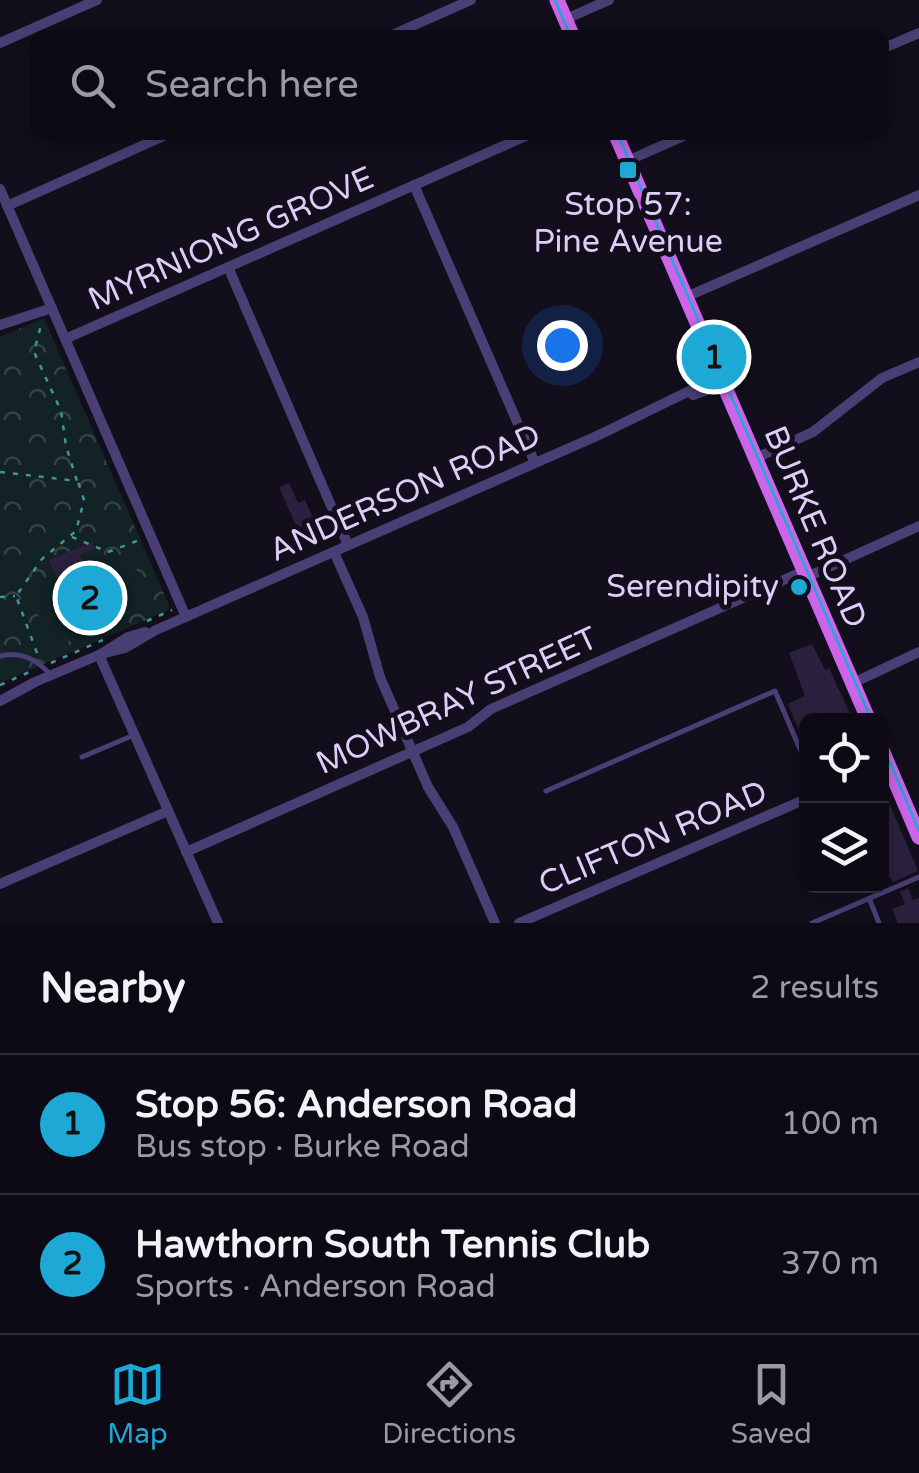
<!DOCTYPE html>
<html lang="en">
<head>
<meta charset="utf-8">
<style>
  :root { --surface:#0e0a15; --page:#1c1822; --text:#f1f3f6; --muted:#9b9aa0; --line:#2e2b34; --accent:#1ea8d5 }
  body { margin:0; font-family:"Varela Round",sans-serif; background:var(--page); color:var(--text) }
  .controls { position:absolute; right:30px; bottom:30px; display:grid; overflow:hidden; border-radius:15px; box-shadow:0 5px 25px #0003 }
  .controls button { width:90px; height:90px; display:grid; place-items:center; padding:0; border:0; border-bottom:2px solid var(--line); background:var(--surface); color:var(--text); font:50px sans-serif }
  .you { position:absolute; left:562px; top:345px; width:35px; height:35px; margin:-25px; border:8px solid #fff; border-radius:50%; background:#1a73e8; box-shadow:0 0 0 15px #1a73e833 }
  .badge { display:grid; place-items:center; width:65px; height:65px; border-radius:50%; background:var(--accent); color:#111; font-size:32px; font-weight:700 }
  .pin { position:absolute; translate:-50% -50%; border:5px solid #fff; box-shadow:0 2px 10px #0006 }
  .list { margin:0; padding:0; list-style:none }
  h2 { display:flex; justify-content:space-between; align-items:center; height:130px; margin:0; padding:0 40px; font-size:42px }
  h2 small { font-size:32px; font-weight:400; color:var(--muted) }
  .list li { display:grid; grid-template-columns:65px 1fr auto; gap:30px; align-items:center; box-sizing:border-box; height:140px; padding:0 40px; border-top:2px solid var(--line) }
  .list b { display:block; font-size:38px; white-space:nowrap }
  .list p { margin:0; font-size:32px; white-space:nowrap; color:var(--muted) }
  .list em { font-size:32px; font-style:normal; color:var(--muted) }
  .icon { flex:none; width:55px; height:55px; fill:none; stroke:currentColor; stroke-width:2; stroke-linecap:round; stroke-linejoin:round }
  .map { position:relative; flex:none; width:919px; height:923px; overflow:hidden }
  .search { position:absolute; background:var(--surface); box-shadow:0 5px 25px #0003; left:30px; right:30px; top:30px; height:110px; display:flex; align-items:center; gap:25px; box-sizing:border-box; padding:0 35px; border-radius:15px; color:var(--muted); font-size:38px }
  .sheet { height:410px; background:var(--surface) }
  nav { display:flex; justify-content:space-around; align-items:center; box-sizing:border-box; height:140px; border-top:2px solid var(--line); background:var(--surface); font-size:28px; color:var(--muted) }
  nav a { display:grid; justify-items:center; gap:5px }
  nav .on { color:var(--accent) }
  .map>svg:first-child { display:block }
  .forest { fill:url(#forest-crowns) }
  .pitch { fill:#122225 }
  .building { fill:#2b213e }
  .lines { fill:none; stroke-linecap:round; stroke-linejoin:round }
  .path { stroke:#3d969f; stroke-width:2.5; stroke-dasharray:5 8; stroke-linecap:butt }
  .lane { stroke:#493f74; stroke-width:5 }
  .street { stroke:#493f74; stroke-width:10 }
  .primary { stroke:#cc65e9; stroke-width:15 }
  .tram { stroke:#1ea8d5; stroke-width:2.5 }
  .poi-dot { fill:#1ea8d5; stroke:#120e1c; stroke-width:4 }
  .labels { text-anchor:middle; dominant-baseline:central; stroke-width:10; stroke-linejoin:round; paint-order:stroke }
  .poi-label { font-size:32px; fill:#dacff8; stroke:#120e1c }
  .street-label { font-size:32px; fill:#dacff8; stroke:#120e1c }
</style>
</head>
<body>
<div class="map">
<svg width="919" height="923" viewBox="0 0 919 923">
  <defs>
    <pattern id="forest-crowns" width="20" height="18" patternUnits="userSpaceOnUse" patternTransform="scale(2.5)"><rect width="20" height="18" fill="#122225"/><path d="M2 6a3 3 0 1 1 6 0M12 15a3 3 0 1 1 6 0" fill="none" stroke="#344145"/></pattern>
  </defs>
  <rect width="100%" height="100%" fill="#120e1c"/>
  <!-- forest -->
  <polygon class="forest" points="44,318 169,605 167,611 0,683 0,337"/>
  <!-- pitch -->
  <polygon class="pitch" points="79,547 89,569 129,552 152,605 53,648 28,592 56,580 48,561"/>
  <!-- building -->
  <g class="building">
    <polygon points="289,483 298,503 305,500 318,529 301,537 279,487"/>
    <polygon points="92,542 95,548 80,555 85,566 57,578 49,560"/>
    <polygon points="812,644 825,670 829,668 853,720 806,720 806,730 800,733 788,704 805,696 789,653"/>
    <polygon points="890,805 918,871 893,882 882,866 882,809"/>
    <polygon points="908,888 913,900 919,898 919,923 898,923 892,909 905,904 900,892"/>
  </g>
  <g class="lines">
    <!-- path -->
    <g class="path">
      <polyline points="0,472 77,481 66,446 61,411 34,352 42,321"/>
      <polyline points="72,537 108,552 142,539"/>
      <polyline points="0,597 15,596"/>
      <polyline points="147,621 172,610"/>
      <polyline points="37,653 16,596 42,559 76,531 84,500 78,482"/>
      <polyline points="51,663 103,640"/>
      <polyline points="0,685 34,670"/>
    </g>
    <!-- lane -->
    <g class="lane">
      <path d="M0,656C21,651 36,659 50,674"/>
      <polyline points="82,757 134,735"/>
      <polyline points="546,791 775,691 806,763"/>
      <polyline points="869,898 879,923"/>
      <polyline points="812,923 919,877"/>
    </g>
    <!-- street -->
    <g class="street">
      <polyline points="566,19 609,0"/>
      <polyline points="392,35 471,0"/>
      <polyline points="0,43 97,0"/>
      <polyline points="884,48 919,33"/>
      <polyline points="627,161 686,135"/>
      <polyline points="414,185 535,463"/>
      <polyline points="0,189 186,617"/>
      <polyline points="7,206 166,135"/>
      <polyline points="228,267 348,545"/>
      <polyline points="686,297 919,195"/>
      <polyline points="0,325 52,308"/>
      <polyline points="65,339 528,135"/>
      <polyline points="693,395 723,384"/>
      <polyline points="756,458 813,432 882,378 919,362"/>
      <polyline points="334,552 363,617 380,677 428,787 453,827 495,923"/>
      <polyline points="807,577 919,526"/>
      <polyline points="101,654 125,648 156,630 599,435 720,376"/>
      <polyline points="99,655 218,923"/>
      <polyline points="853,683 919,652"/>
      <polyline points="0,701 35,682 101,654 128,637 145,632"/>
      <polyline points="186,852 468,727 491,709 804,571"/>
      <polyline points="0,884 168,811"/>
      <polyline points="519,923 806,799"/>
    </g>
    <!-- primary -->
    <g class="primary">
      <polyline points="557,0 572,35"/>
      <polyline points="616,135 869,721"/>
      <polyline points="882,750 919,837"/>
    </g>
    <!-- tram -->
    <g class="tram">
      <polyline points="555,0 570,35"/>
      <polyline points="618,135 872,721"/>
      <polyline points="882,743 919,831"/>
    </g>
  </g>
  <!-- markers -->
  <g class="poi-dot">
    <rect x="618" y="160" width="20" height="20" rx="5"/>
    <circle cx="799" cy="587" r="10"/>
  </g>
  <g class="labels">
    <!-- poi labels -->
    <g class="poi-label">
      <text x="628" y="205">Stop 57:<tspan x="628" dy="37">Pine Avenue</tspan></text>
      <text x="779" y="587" text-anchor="end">Serendipity</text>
    </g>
    <!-- street labels -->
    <g class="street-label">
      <text transform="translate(231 239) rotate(-24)">MYRNIONG GROVE</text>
      <text transform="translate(405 493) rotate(-24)">ANDERSON ROAD</text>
      <text transform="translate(815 527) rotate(67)">BURKE ROAD</text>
      <text transform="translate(457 701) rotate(-25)">MOWBRAY STREET</text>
      <text transform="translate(653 838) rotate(-23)">CLIFTON ROAD</text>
    </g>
  </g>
</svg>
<div class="controls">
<button><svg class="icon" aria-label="locate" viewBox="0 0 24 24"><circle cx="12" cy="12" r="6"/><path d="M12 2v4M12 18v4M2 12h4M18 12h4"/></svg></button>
<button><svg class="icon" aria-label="layers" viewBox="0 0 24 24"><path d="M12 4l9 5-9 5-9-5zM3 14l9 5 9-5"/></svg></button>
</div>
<div class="you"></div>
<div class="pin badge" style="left:714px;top:357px">1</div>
<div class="pin badge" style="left:90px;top:598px">2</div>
<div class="search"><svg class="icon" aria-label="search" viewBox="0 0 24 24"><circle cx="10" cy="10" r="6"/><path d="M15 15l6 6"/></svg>Search here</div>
</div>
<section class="sheet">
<h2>Nearby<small>2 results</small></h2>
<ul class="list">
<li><span class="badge">1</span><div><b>Stop 56: Anderson Road</b><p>Bus stop · Burke Road</p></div><em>100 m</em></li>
<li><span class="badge">2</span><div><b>Hawthorn South Tennis Club</b><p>Sports · Anderson Road</p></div><em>370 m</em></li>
</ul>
</section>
<nav>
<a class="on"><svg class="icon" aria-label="map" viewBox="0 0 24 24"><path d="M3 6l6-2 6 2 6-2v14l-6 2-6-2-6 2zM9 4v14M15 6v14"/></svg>Map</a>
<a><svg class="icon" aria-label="directions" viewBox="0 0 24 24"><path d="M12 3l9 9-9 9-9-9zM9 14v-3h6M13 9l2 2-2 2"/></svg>Directions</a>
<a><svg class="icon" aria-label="saved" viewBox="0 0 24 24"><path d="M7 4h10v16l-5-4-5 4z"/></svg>Saved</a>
</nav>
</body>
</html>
